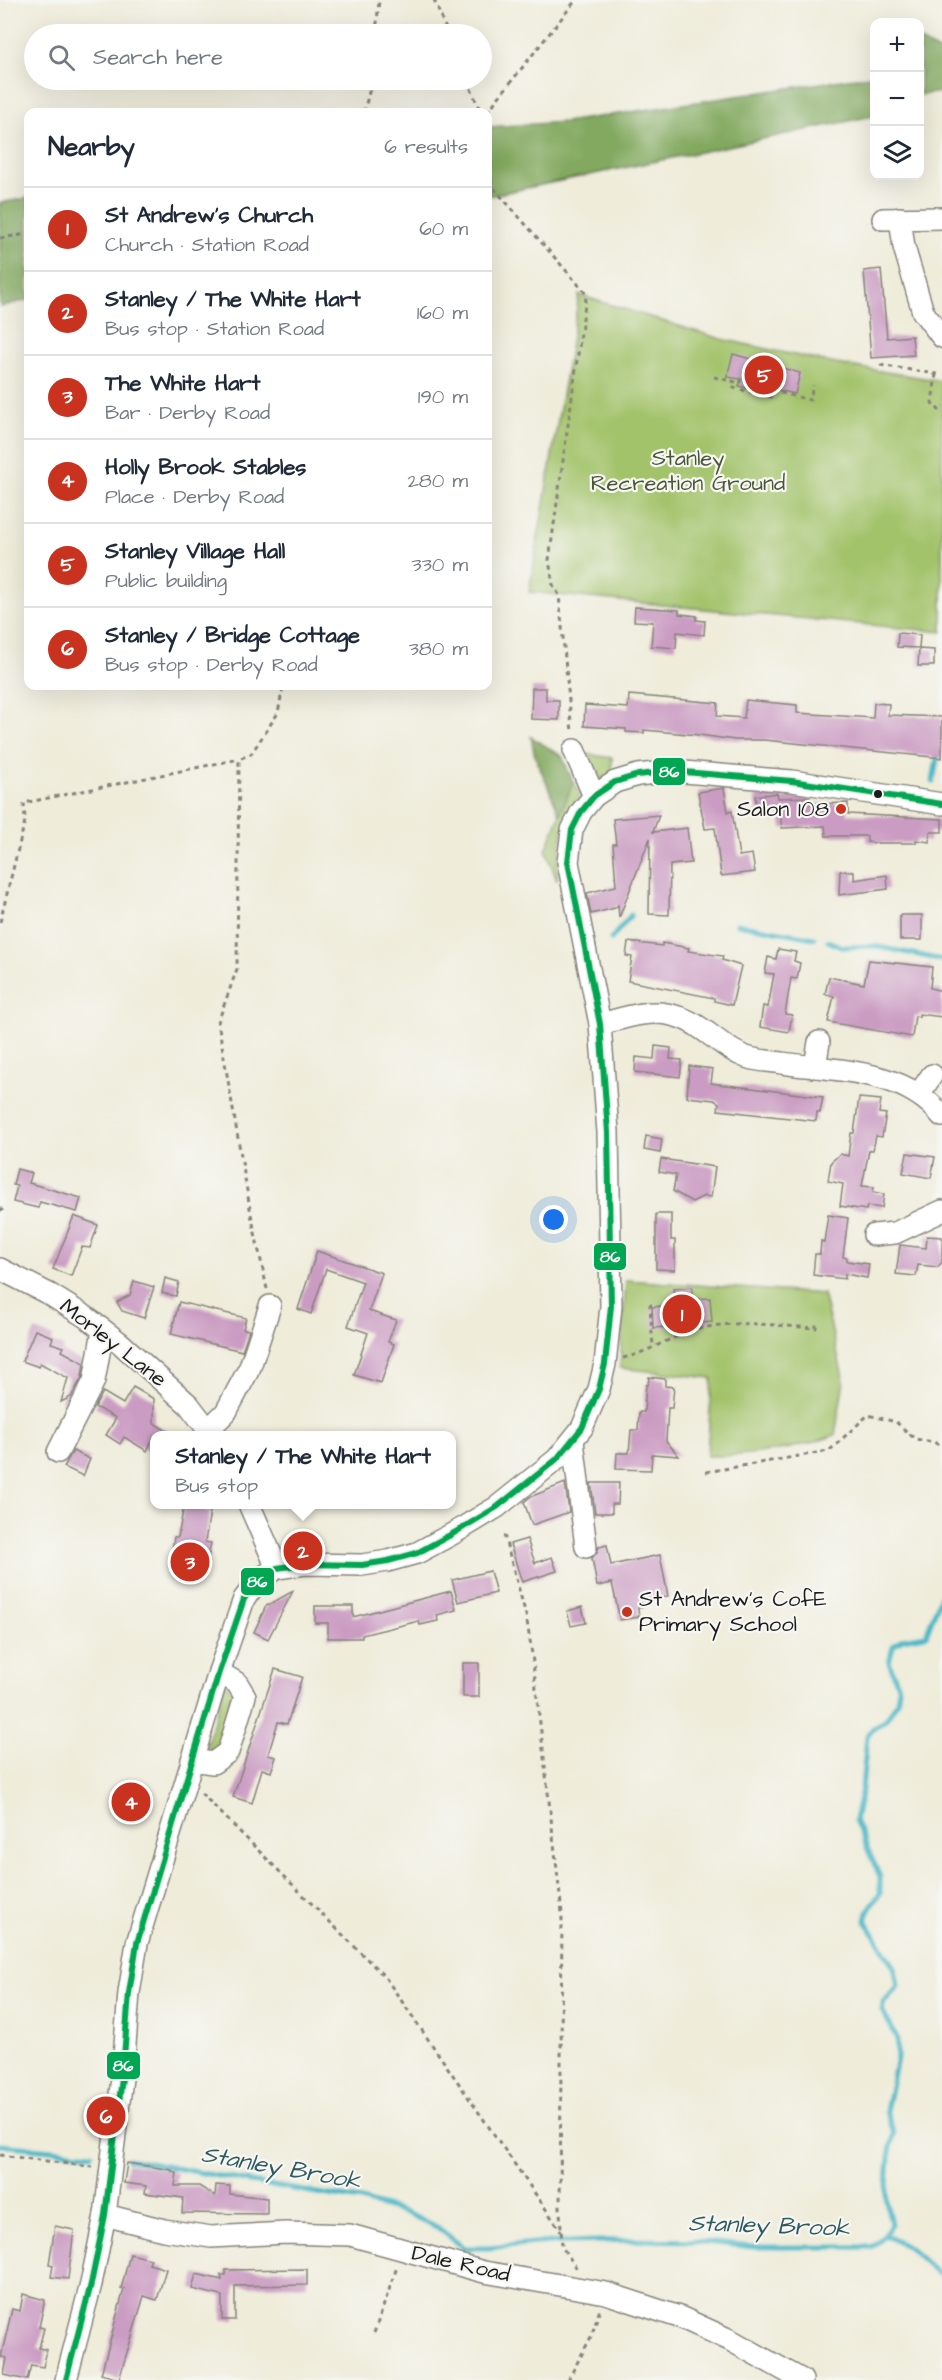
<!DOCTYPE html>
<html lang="en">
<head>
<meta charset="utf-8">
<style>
  :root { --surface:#fff; --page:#f2f2f3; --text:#1f2937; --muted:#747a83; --line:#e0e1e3; --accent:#c8321e }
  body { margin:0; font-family:"Architects Daughter",sans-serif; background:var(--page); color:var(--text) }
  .controls { position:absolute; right:18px; top:18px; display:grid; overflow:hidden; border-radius:12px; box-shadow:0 6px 24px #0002 }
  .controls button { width:54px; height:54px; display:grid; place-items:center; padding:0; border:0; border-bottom:2px solid var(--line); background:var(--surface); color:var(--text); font:30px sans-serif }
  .you { position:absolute; left:554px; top:1220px; width:21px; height:21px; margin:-15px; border:4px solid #fff; border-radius:50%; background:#1a73e8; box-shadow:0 0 0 9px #1a73e833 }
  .badge { display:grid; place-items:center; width:39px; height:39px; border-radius:50%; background:var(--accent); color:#fff; font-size:20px; font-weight:700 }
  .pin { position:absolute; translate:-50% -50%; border:3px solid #fff; box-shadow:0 2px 6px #0006 }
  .popup { position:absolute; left:150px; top:1431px; width:306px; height:78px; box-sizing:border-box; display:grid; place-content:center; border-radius:12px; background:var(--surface); filter:drop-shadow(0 2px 4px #0005); font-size:20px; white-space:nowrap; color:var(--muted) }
  .popup b { font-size:22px; color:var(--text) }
  .popup::after { content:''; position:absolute; left:50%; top:100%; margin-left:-12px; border:12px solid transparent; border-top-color:var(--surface) }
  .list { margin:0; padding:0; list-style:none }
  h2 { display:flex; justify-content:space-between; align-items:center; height:78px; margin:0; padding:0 24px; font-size:26px }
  h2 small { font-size:20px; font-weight:400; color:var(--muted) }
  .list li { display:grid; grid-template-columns:39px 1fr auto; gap:18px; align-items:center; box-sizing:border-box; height:84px; padding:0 24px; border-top:2px solid var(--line) }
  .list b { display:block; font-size:22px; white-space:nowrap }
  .list p { margin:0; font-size:20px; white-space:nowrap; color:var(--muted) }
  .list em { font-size:20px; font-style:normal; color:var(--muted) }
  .icon { flex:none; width:33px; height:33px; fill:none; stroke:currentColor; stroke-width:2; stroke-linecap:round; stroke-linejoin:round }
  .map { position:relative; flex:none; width:942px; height:2380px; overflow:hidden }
  .search { position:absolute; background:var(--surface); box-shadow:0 6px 24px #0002; left:24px; top:24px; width:468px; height:66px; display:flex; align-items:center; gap:15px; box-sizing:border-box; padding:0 21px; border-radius:33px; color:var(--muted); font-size:22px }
  .panel { position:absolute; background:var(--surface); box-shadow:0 6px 24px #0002; left:24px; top:108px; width:468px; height:582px; border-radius:12px }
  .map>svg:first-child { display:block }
  .green { fill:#a3c36b; stroke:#607044; stroke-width:1.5 }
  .forest { fill:#82a95f; stroke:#4f623e; stroke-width:1.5 }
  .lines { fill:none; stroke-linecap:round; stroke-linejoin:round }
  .stream { stroke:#4bb8c7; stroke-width:5 }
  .building { fill:#cb9cc3 }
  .minor-casing { stroke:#86847b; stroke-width:24 }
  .path { stroke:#86847b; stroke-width:3; stroke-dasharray:4.5 4.5; stroke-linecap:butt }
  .minor { stroke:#fff; stroke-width:21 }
  .bus-1-casing { stroke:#f6f6f2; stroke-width:10 }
  .bus-1 { stroke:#00a651; stroke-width:6 }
  .bus-dot { fill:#1c1c1c; stroke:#f6f6f2; stroke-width:2 }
  .poi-dot { fill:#c8321e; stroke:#f6f6f2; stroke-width:2 }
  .labels { text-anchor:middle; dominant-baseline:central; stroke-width:4.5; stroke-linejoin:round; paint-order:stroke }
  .park-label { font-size:22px; fill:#4b5638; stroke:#f6f6f2 }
  .poi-label { font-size:22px; fill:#1c1c1c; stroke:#f6f6f2; text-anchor:end }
  .street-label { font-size:22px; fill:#1c1c1c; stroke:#f6f6f2 }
  .water-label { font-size:24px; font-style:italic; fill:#2f5a60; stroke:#f6f6f2 }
  .line-badge { stroke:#f6f6f2; stroke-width:2 }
  .badge-label { font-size:16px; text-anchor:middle; font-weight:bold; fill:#fff }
</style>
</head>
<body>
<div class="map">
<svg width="942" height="2380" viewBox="0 0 942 2380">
  <rect width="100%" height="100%" fill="#f6f6f2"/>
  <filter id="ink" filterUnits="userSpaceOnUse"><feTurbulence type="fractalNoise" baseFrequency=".0167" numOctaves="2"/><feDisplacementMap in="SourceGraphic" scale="12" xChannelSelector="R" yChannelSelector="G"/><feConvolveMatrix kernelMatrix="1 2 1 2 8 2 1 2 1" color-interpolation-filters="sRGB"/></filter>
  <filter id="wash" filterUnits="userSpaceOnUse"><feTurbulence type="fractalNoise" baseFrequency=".008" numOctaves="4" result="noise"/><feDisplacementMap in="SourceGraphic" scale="24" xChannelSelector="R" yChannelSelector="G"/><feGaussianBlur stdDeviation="1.35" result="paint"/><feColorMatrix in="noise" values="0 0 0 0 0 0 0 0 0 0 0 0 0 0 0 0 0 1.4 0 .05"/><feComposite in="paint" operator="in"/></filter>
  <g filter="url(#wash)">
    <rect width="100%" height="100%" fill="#efecda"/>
    <!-- green -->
    <g class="green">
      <polygon points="579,295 721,339 836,364 942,381 942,632 529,592"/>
      <polygon points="586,754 612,758 612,773 595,782"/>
      <path d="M573,782L581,794C561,825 559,845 557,881L546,850Z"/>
      <path d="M626,1280L823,1294L844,1381L835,1435C801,1449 744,1457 707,1456L712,1378L620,1368Z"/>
      <polygon points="225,1683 236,1695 221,1750 204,1754"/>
    </g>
    <!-- forest -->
    <g class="forest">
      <polygon points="920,41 942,53 942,92 920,95"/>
      <polygon points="874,75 874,116 488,196 488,127 565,122"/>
      <polygon points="28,198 28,300 0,307 0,203"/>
      <polygon points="531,737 562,756 573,782 560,815 535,756"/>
    </g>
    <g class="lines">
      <!-- stream -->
      <g class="stream">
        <polyline points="933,782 938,752"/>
        <polyline points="737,924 814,938"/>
        <polyline points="611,939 631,915"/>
        <polyline points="828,941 842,947 875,946 942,960"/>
        <polyline points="0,2145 92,2154"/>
        <polyline points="128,2159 261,2184 361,2200 406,2213 437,2227 464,2248 489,2248 534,2243 634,2240 696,2241 752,2247 871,2247 885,2235 891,2224 886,2201 889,2156 894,2133 886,2111 897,2058 897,2038 882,2010 884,2002 898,1986 895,1969 866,1921 868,1911 880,1893 880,1877 855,1820 862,1789 867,1736 873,1728 885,1721 897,1702 899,1688 889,1662 893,1646 902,1639 926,1635 942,1593"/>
        <polyline points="885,2235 908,2247 942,2277"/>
      </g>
    </g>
    <g id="blocks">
      <!-- building -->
      <g class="building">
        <polygon points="881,269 887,338 912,336 914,355 871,358 864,271"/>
        <polygon points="733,354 800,373 795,394 765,387 764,393 739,386 741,379 727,377"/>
        <polygon points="635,607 679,610 679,614 697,616 696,620 705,621 704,635 677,632 676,648 651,646 653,622 634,621"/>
        <polygon points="898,633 920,635 919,648 897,647"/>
        <polygon points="919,649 934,650 934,666 918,666"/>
        <polygon points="532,688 546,688 546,700 559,700 559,720 531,719"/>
        <polygon points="629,695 718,703 717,716 744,718 746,700 797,705 797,713 873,718 874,703 889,704 888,715 942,717 942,758 764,740 735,740 699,735 644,730 644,733 626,732 626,729 584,726 585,705 628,708"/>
        <polygon points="724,788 728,812 732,811 739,856 752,854 755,872 721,876 715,828 705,829 698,792"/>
        <polygon points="777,793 778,798 810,797 810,804 848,803 848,814 942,819 942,832 930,832 929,842 916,840 916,843 874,843 867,842 867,836 826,836 825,826 782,828 780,814 767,816 767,813 758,814 755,796"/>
        <polygon points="659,815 653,832 687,828 691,863 670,865 669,915 649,914 650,838 619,918 618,905 615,908 591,914 587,893 616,886 613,844 616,844 613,819"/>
        <polygon points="840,871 854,871 854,880 887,875 888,889 839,895"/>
        <rect x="900" y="915" width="22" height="25"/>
        <polygon points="628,942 662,946 662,943 689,948 688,951 723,956 722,960 741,966 732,1005 714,1001 714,998 628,981 632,957 626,956"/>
        <polygon points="778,949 796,952 794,961 800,963 797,979 791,978 785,1014 792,1015 789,1032 760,1027 763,1006 768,1007 774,974 765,973 768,957 776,959"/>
        <polygon points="869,960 932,967 930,988 942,991 942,1017 919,1014 919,1017 915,1016 912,1037 828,1022 834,996 825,994 829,977 864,984"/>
        <polygon points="655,1046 671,1048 670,1059 682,1060 680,1077 635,1072 636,1057 654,1059"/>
        <polygon points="689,1066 713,1069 711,1083 823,1097 820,1113 817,1112 816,1121 718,1110 719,1103 714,1100 687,1097"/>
        <polygon points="859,1098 881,1100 879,1113 886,1114 882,1137 876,1136 873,1150 869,1150 862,1186 874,1187 873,1192 884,1194 882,1208 867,1206 866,1210 840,1206 843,1184 828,1181 831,1162 840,1154 848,1156 851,1133 854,1133"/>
        <polygon points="646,1136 662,1139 660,1153 644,1150"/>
        <polygon points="907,1153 935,1157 931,1178 903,1173"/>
        <polygon points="661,1159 715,1167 711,1197 704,1196 692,1202 673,1191 676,1175 659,1172"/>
        <polygon points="17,1169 32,1173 29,1183 81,1198 77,1212 40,1202 38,1208 13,1202 17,1186 13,1185"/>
        <polygon points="656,1214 671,1214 671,1240 675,1240 675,1270 656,1269"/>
        <polygon points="828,1215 848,1218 843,1257 847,1258 847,1261 869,1264 867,1278 845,1274 845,1279 813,1275 815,1254 820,1254 821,1241 824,1242"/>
        <polygon points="74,1216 98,1225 90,1248 82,1247 71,1276 53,1269"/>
        <polygon points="927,1236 942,1237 942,1262 938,1267 918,1265 916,1276 896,1274 900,1245 926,1248"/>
        <polygon points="317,1251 382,1273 369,1311 396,1320 388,1342 394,1344 381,1383 354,1375 368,1333 348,1326 363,1282 326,1269 311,1314 298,1309"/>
        <polygon points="165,1278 179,1282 176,1296 162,1293"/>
        <polygon points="134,1281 154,1287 144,1318 122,1311 117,1302 130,1295"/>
        <polygon points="692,1287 692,1299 710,1298 712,1322 702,1323 702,1325 653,1328 652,1307 674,1305 673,1289"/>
        <polygon points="179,1302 246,1318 243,1329 249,1330 242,1351 171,1334"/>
        <polygon points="35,1330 53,1337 51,1343 64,1347 62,1351 84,1363 82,1377 71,1397 61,1402 68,1378 40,1363 39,1367 22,1361"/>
        <polygon points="649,1377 665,1379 665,1386 674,1387 672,1408 668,1408 666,1441 679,1456 652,1454 651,1470 616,1469 617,1453 629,1453 631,1430 638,1430 639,1412 644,1412 646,1385 648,1385"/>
        <polygon points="133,1387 154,1399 154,1423 175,1436 154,1436 147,1451 124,1437 120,1444 106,1435 116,1418 95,1407 103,1392 123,1404"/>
        <polygon points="73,1451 90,1459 83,1476 64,1467"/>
        <polygon points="565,1483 569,1512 532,1525 524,1502 530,1497"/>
        <polygon points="591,1483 619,1483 618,1504 612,1504 612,1513 595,1513"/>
        <polygon points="184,1506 210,1511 205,1542 211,1543 205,1574 191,1572 191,1575 171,1572 175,1552 172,1551 174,1537 178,1537"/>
        <polygon points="527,1539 535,1563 552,1557 557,1571 522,1582 510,1544"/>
        <polygon points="607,1545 611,1565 660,1555 668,1596 645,1601 646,1606 638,1608 639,1617 620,1620 612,1583 597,1586 592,1558 597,1552 599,1547"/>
        <polygon points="490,1571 496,1593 458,1602 452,1580"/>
        <polygon points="293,1591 268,1639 254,1632 266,1606"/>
        <polygon points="451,1591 456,1610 437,1615 438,1621 420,1625 419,1621 362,1635 362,1638 328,1638 328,1623 315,1623 315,1606 353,1606 353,1617"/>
        <polygon points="582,1607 586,1623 571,1626 567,1611"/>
        <rect x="463" y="1663" width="16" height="34"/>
        <polygon points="275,1669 302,1677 287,1724 278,1722 268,1755 276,1757 271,1772 262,1769 252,1803 233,1797"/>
        <polygon points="127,2163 172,2170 172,2172 177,2173 175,2186 199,2186 215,2196 216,2185 230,2186 230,2194 267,2198 267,2214 182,2213 183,2198 145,2193 146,2186 124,2183"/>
        <polygon points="55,2226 74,2230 68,2279 51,2277 53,2265 49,2264"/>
        <polygon points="130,2254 151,2259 149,2264 166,2269 157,2300 144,2296 119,2379 101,2374 124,2289 121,2289"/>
        <polygon points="307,2269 307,2285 235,2286 235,2320 222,2320 222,2296 192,2289 196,2274 222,2280 221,2275 226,2275 226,2270"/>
        <polygon points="23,2294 45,2300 39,2327 44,2328 39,2348 47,2350 43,2367 31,2365 27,2380 4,2375 7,2358 1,2357 12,2309 20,2311"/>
      </g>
    </g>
  </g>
  <g filter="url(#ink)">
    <use href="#blocks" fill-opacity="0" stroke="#86847b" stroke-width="1.5"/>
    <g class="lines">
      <!-- minor casing -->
      <g class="minor-casing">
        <g id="minor">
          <polyline points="900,218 904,247 923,312 942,337"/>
          <polyline points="883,219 942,218"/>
          <polyline points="574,750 594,796"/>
          <path d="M600,1024C622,1019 645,1010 667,1014C702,1020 718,1047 746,1057C757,1061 771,1061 782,1063C837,1071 904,1069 942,1116"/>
          <polyline points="815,1067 819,1042"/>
          <polyline points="919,1094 932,1075"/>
          <polyline points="874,1235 895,1233 942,1211"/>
          <polyline points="0,1269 49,1294 86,1317 119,1342 189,1405 213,1436"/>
          <polyline points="209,1429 226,1412 250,1367 270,1306"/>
          <polyline points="573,1441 586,1547"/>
          <polyline points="58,1452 94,1381 103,1330"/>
          <polyline points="249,1504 277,1568"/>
          <polyline points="192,1760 213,1763 228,1752 245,1696 237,1683 219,1672"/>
          <polyline points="105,2215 164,2230 211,2237 286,2233 350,2235 484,2272 606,2293 682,2318 730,2340 802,2380"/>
          <polyline points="66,2380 91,2284 105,2215 123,2070 129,1993 137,1943 219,1672 244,1599 259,1579 277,1568 305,1564 362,1565 388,1561 417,1553 454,1533 497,1507 557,1459 582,1428 599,1389 605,1364 611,1306 608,1132 600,1024 568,862 572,830 581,812 594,796 615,782 638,775 672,771 792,781 942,804"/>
        </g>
      </g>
      <!-- path -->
      <g class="path">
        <polyline points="434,0 448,34"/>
        <polyline points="376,34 379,0"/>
        <polyline points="467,80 481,112"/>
        <polyline points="364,112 372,80"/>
        <polyline points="487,112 576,0"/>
        <polyline points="488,153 492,186 584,291 586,297 549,560 553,585 559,595 572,732"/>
        <polyline points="0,238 28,234"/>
        <polyline points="880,365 942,375"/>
        <polyline points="936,374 932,403 942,413"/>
        <polyline points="714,377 736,382 734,388 771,397 773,391 810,400 813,385"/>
        <polyline points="0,922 25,821 24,803 239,759"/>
        <polyline points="0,1208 4,1213"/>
        <polyline points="267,1289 251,1214 218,1022 237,969 239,759 251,754 278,713 283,686"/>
        <polyline points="652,1305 650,1305 653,1347"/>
        <path d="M623,1358C647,1353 668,1338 692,1331C731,1318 776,1326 816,1328V1322"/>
        <polyline points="706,1472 829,1451 868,1415 896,1422 915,1439 934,1442 942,1447"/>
        <polyline points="504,1535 526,1615 532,1654 562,1913 560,2210 562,2247 578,2270"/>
        <polyline points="201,1793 385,1977 561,2231"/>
        <polyline points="0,2155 93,2167"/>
        <polyline points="374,2333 397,2267"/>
        <polyline points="568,2380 591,2337 600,2309"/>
      </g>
      <!-- minor -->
      <use href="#minor" class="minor"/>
      <!-- bus-1 casing -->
      <g class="bus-1-casing">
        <polyline id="bus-1" points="66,2380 91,2284 105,2215 123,2070 129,1993 137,1943 219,1672 244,1599 259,1579 277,1568 305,1564 362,1565 388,1561 417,1553 454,1533 497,1507 557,1459 582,1428 599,1389 605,1364 611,1306 608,1132 600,1024 568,862 572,830 581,812 594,796 615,782 638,775 672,771 792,781 942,804"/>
      </g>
      <!-- bus-1 -->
      <use href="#bus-1" class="bus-1"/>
    </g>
  </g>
  <!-- markers -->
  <circle class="bus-dot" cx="878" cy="794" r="5"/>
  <g class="poi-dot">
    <circle cx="841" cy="809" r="6"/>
    <circle cx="627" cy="1612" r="6"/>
  </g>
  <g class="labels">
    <!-- park labels -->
    <g class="park-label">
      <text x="688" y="458">Stanley<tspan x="688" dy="25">Recreation Ground</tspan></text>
    </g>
    <!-- poi labels -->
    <g class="poi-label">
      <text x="829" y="809">Salon 108</text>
      <text x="639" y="1599" text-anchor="start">St Andrew's CofE<tspan x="639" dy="25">Primary School</tspan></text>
    </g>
    <!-- street labels -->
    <g class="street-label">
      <text transform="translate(113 1343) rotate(38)">Morley Lane</text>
      <text transform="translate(461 2264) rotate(13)">Dale Road</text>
    </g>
    <!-- water labels -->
    <g class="water-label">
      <text transform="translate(281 2168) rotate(10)">Stanley Brook</text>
      <text transform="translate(769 2226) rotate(2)">Stanley Brook</text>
    </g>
  </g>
  <g class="line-badge">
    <rect x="652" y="757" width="34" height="29" rx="6" fill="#00a651"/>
    <rect x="593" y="1242" width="34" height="29" rx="6" fill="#00a651"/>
    <rect x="240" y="1567" width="35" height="29" rx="6" fill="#00a651"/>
    <rect x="106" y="2051" width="35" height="29" rx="6" fill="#00a651"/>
  </g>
  <g class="badge-label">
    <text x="669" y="777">86</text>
    <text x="610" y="1262">86</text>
    <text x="257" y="1587">86</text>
    <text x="123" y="2071">86</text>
  </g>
</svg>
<div class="controls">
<button>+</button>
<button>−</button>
<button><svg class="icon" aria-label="layers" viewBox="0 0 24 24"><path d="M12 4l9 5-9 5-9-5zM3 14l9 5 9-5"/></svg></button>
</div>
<div class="you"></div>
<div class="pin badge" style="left:682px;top:1314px">1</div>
<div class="pin badge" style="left:303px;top:1551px">2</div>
<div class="popup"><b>Stanley / The White Hart</b>Bus stop</div>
<div class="pin badge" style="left:190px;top:1562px">3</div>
<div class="pin badge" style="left:131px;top:1802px">4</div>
<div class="pin badge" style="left:764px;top:375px">5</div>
<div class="pin badge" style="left:106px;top:2116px">6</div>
<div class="search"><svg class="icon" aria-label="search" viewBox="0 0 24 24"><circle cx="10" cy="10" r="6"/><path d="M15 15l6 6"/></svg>Search here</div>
<section class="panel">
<h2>Nearby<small>6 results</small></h2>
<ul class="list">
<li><span class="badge">1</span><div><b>St Andrew's Church</b><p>Church · Station Road</p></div><em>60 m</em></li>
<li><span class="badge">2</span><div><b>Stanley / The White Hart</b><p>Bus stop · Station Road</p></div><em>160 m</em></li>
<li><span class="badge">3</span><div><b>The White Hart</b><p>Bar · Derby Road</p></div><em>190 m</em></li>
<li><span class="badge">4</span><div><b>Holly Brook Stables</b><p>Place · Derby Road</p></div><em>280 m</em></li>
<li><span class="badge">5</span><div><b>Stanley Village Hall</b><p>Public building</p></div><em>330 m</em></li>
<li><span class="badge">6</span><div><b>Stanley / Bridge Cottage</b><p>Bus stop · Derby Road</p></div><em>380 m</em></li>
</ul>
</section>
</div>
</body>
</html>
